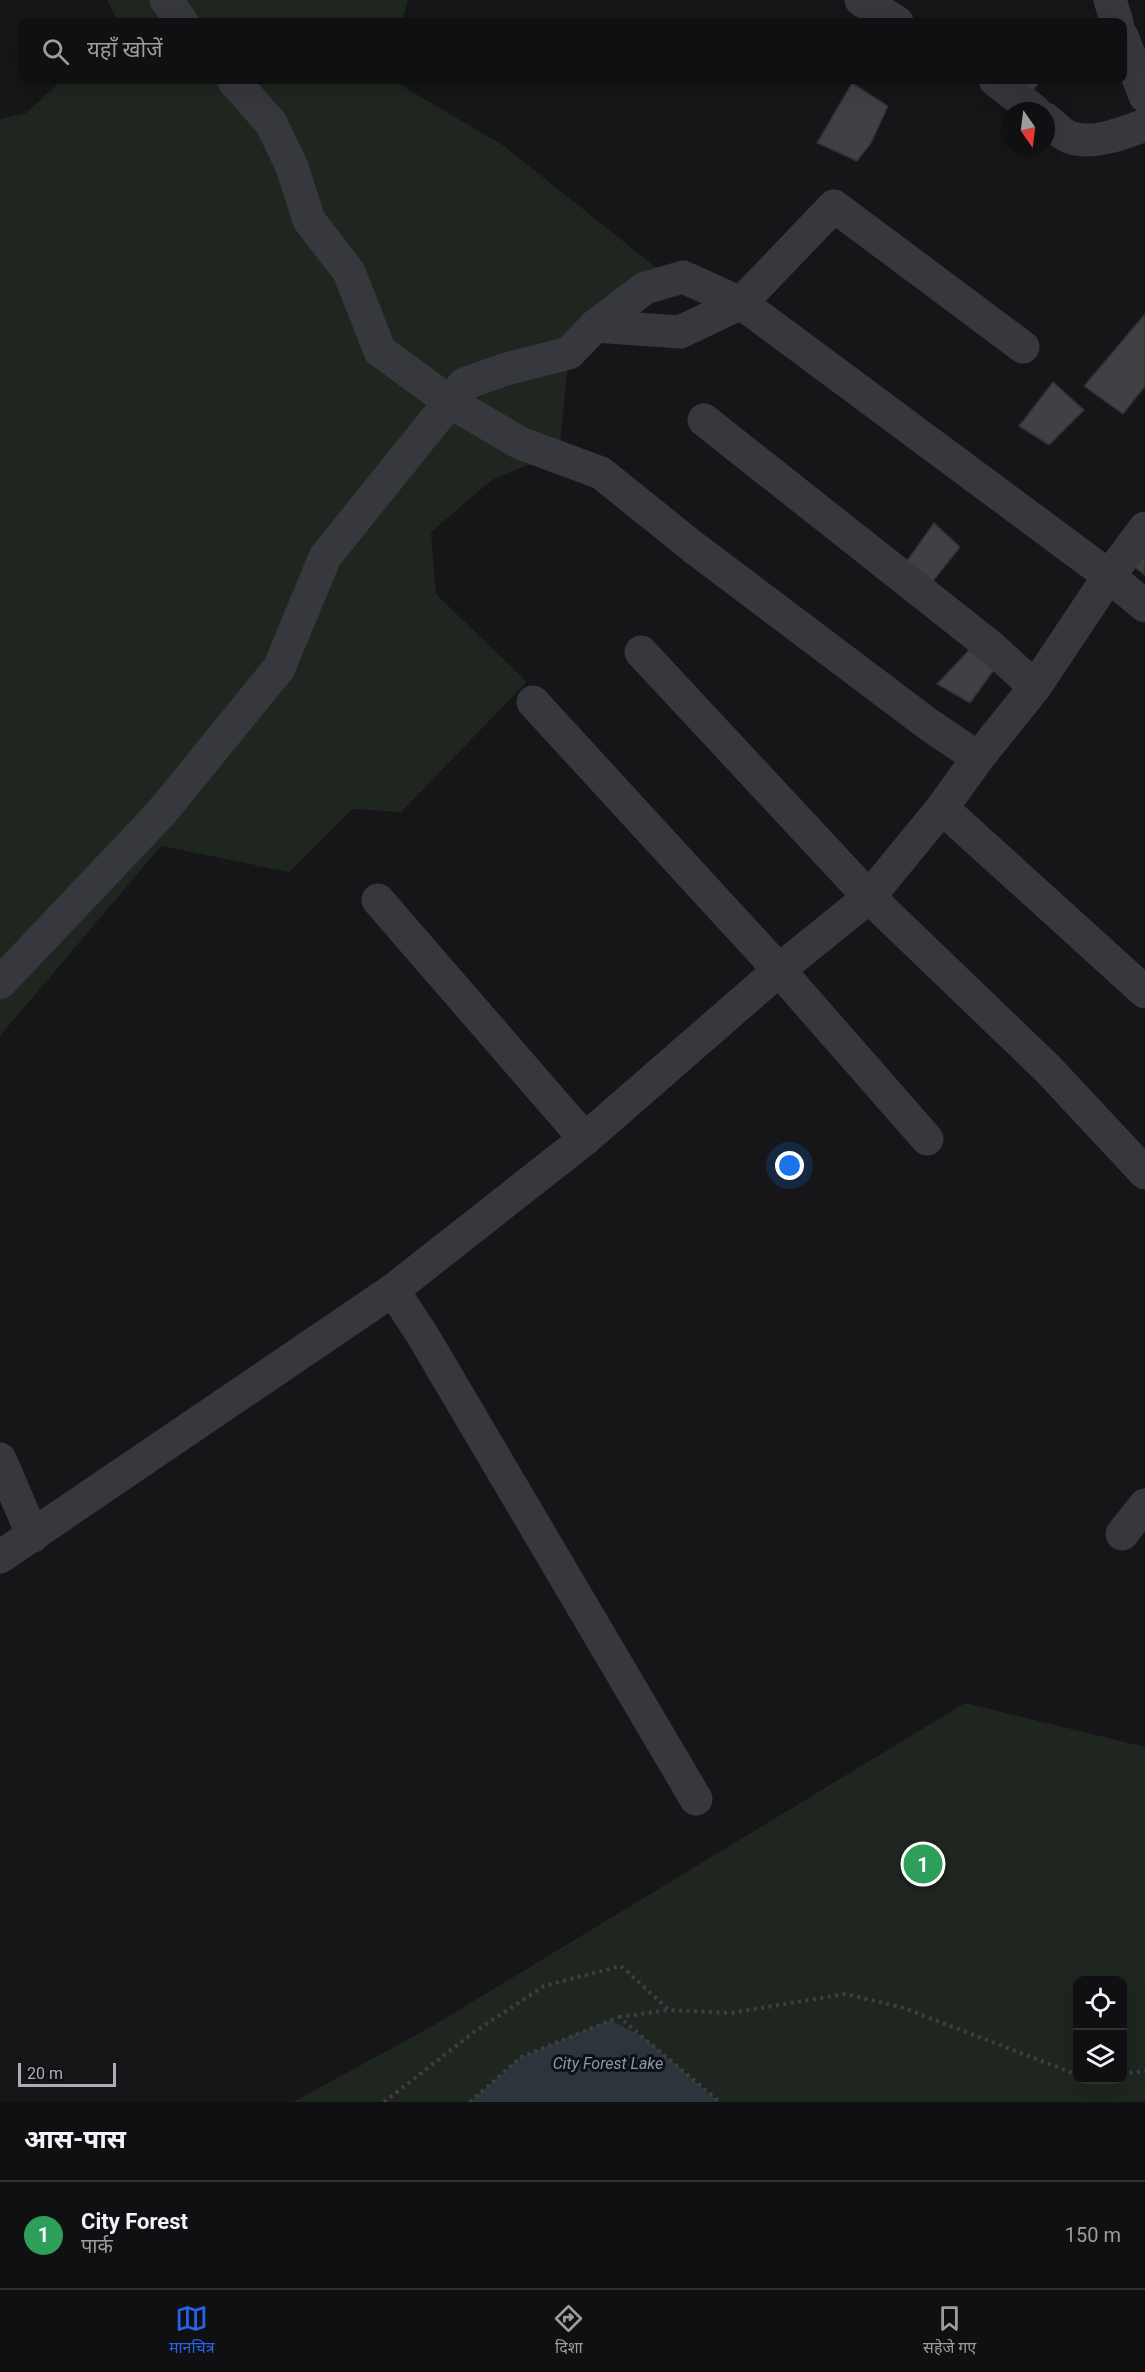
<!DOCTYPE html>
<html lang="hi">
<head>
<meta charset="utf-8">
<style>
  :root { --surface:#101012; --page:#1e1e20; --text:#f1f3f6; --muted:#9c9d9f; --line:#303032; --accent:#2563eb }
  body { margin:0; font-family:Roboto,"Noto Sans Devanagari",sans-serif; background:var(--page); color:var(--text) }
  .controls { position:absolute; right:18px; bottom:18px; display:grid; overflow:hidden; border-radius:12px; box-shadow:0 6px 24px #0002 }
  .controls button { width:54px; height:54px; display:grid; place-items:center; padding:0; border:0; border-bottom:2px solid var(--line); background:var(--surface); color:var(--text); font:30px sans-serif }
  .compass { position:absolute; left:1001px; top:102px; width:54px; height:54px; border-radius:50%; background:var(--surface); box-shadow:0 6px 24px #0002; rotate:166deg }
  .scale { position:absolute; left:18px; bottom:15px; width:98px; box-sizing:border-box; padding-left:6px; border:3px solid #a8adb8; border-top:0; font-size:16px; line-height:21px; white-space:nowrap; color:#a8adb8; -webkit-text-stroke:4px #111113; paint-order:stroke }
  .you { position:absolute; left:790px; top:1166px; width:21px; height:21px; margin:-15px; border:4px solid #fff; border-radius:50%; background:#1a73e8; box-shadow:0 0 0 9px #1a73e833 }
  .badge { display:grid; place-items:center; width:39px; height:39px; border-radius:50%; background:var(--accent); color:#fff; font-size:20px; font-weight:700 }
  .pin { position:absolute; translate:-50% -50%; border:3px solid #fff; box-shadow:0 2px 6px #0006 }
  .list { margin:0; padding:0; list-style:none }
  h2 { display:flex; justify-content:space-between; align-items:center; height:78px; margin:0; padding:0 24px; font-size:26px }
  h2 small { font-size:20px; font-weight:400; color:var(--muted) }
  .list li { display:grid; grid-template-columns:39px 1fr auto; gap:18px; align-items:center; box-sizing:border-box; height:108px; padding:0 24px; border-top:2px solid var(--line) }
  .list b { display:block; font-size:22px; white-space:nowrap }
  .list p { margin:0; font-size:20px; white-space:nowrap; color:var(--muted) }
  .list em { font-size:20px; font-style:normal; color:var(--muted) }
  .icon { flex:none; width:33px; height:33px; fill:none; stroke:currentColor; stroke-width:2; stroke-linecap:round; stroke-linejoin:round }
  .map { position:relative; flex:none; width:1145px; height:2102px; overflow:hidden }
  .search { position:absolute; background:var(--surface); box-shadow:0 6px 24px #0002; left:18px; right:18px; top:18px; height:66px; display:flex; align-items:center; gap:15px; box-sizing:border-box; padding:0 21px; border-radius:12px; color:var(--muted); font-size:22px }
  .sheet { height:186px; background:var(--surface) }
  nav { display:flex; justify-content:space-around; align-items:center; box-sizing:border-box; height:84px; border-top:2px solid var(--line); background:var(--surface); font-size:16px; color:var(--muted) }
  nav a { display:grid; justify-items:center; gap:3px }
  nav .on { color:var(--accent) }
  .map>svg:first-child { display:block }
  .green { fill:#1e261f; fill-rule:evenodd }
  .water { fill:#2c353c }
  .building { fill:#404145; stroke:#303034; stroke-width:1.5 }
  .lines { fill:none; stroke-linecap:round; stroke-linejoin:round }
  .path { stroke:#3d3f44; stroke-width:4; stroke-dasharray:3 4.5; stroke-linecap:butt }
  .minor { stroke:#37383d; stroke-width:33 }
  .labels { text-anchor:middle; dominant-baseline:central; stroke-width:6; stroke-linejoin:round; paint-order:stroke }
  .water-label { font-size:16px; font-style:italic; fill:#7f9bb3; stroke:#111113 }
</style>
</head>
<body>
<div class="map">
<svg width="1145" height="2102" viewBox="0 0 1145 2102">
  <rect width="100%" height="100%" fill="#161618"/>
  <!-- green -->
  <g class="green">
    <polygon points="107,0 408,0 403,19 398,22 118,22"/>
    <polygon points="62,80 396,80 404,87 504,146 669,278 569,353 559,452 492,480 431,532 436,594 527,682 401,812 352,809 289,872 161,846 0,1036 0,119 26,113"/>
    <path d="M965,1703L1145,1747V2102H293L431,2027ZM1078,1980H1122V2080H1078Z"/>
  </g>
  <!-- water -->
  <polygon class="water" points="610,2020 643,2037 719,2102 470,2102 521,2057"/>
  <!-- building -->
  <g class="building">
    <polygon points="1006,80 1040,80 1030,96"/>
    <polygon points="852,83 888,106 871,143 857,161 817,143"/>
    <polygon points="1145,314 1145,386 1123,414 1084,386"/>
    <polygon points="1053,382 1084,410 1049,445 1019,426"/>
    <polygon points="934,523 960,547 926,590 901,569"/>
    <polygon points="1145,547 1145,575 1132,565"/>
    <polygon points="969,650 994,670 970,703 937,684"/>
  </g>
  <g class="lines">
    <!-- path -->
    <g class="path">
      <polyline points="619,2017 669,2010"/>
      <polyline points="1122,2074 1145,2071"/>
      <polyline points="384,2102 474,2032 544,1986 621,1966 669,2010 731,2013 845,1994 901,2007 1078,2075"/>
      <polyline points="470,2102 521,2057 619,2017 720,2102"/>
    </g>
    <!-- minor -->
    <g class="minor">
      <polyline points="166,0 182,22"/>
      <polyline points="861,0 897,22"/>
      <polyline points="1110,0 1117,22"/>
      <polyline points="1122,36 1145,96"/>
      <polyline points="233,80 271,123 292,167 309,220 349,272 380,351 450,402 520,443 601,473 693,547 928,724 978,758"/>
      <polyline points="995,80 1035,111"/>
      <path d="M1046,119C1053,125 1061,134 1069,137C1092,146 1124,133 1145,125"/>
      <polyline points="595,326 680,332 741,303 1109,576 1145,606"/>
      <polyline points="704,420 990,646 1035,687"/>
      <polyline points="641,652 869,897 1048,1069 1145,1173"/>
      <polyline points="533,702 779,970 927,1139"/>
      <polyline points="942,808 1145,992"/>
      <polyline points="378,900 585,1139"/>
      <polyline points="0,983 161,813 279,668 325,557 464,384 506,369 569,353 595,326 645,288 683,277 741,303 834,206 1023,347"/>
      <polyline points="393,1290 423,1336 696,1799"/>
      <polyline points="0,1459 33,1536"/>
      <polyline points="1122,1534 1145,1505"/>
      <polyline points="0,1557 393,1290 585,1139 779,970 869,897 942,808 978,758 1035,687 1109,576 1145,528"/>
    </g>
  </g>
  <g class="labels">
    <!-- water labels -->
    <g class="water-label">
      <text x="608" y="2063">City Forest Lake</text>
    </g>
  </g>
</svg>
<div class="controls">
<button><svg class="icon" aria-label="locate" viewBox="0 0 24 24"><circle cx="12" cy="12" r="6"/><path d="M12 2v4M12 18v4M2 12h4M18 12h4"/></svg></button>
<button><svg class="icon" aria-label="layers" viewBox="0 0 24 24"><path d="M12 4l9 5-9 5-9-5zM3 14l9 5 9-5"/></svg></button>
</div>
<svg class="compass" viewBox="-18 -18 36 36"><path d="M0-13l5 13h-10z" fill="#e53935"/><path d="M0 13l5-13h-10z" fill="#9c9d9f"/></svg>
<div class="scale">20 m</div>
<div class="you"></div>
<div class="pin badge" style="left:923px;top:1864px;background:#2e9e5b">1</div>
<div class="search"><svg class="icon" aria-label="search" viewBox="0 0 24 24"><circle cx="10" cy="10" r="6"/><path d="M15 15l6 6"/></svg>यहाँ खोजें</div>
</div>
<section class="sheet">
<h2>आस-पास<small></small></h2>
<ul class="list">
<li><span class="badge" style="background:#2e9e5b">1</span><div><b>City Forest</b><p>पार्क</p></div><em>150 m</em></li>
</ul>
</section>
<nav>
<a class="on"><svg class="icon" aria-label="map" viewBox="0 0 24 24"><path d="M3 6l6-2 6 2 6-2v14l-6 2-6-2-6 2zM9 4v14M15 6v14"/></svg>मानचित्र</a>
<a><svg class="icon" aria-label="directions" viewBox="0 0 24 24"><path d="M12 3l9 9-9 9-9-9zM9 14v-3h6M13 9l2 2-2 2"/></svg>दिशा</a>
<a><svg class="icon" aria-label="saved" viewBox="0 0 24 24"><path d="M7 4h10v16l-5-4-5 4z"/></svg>सहेजे गए</a>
</nav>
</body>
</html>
